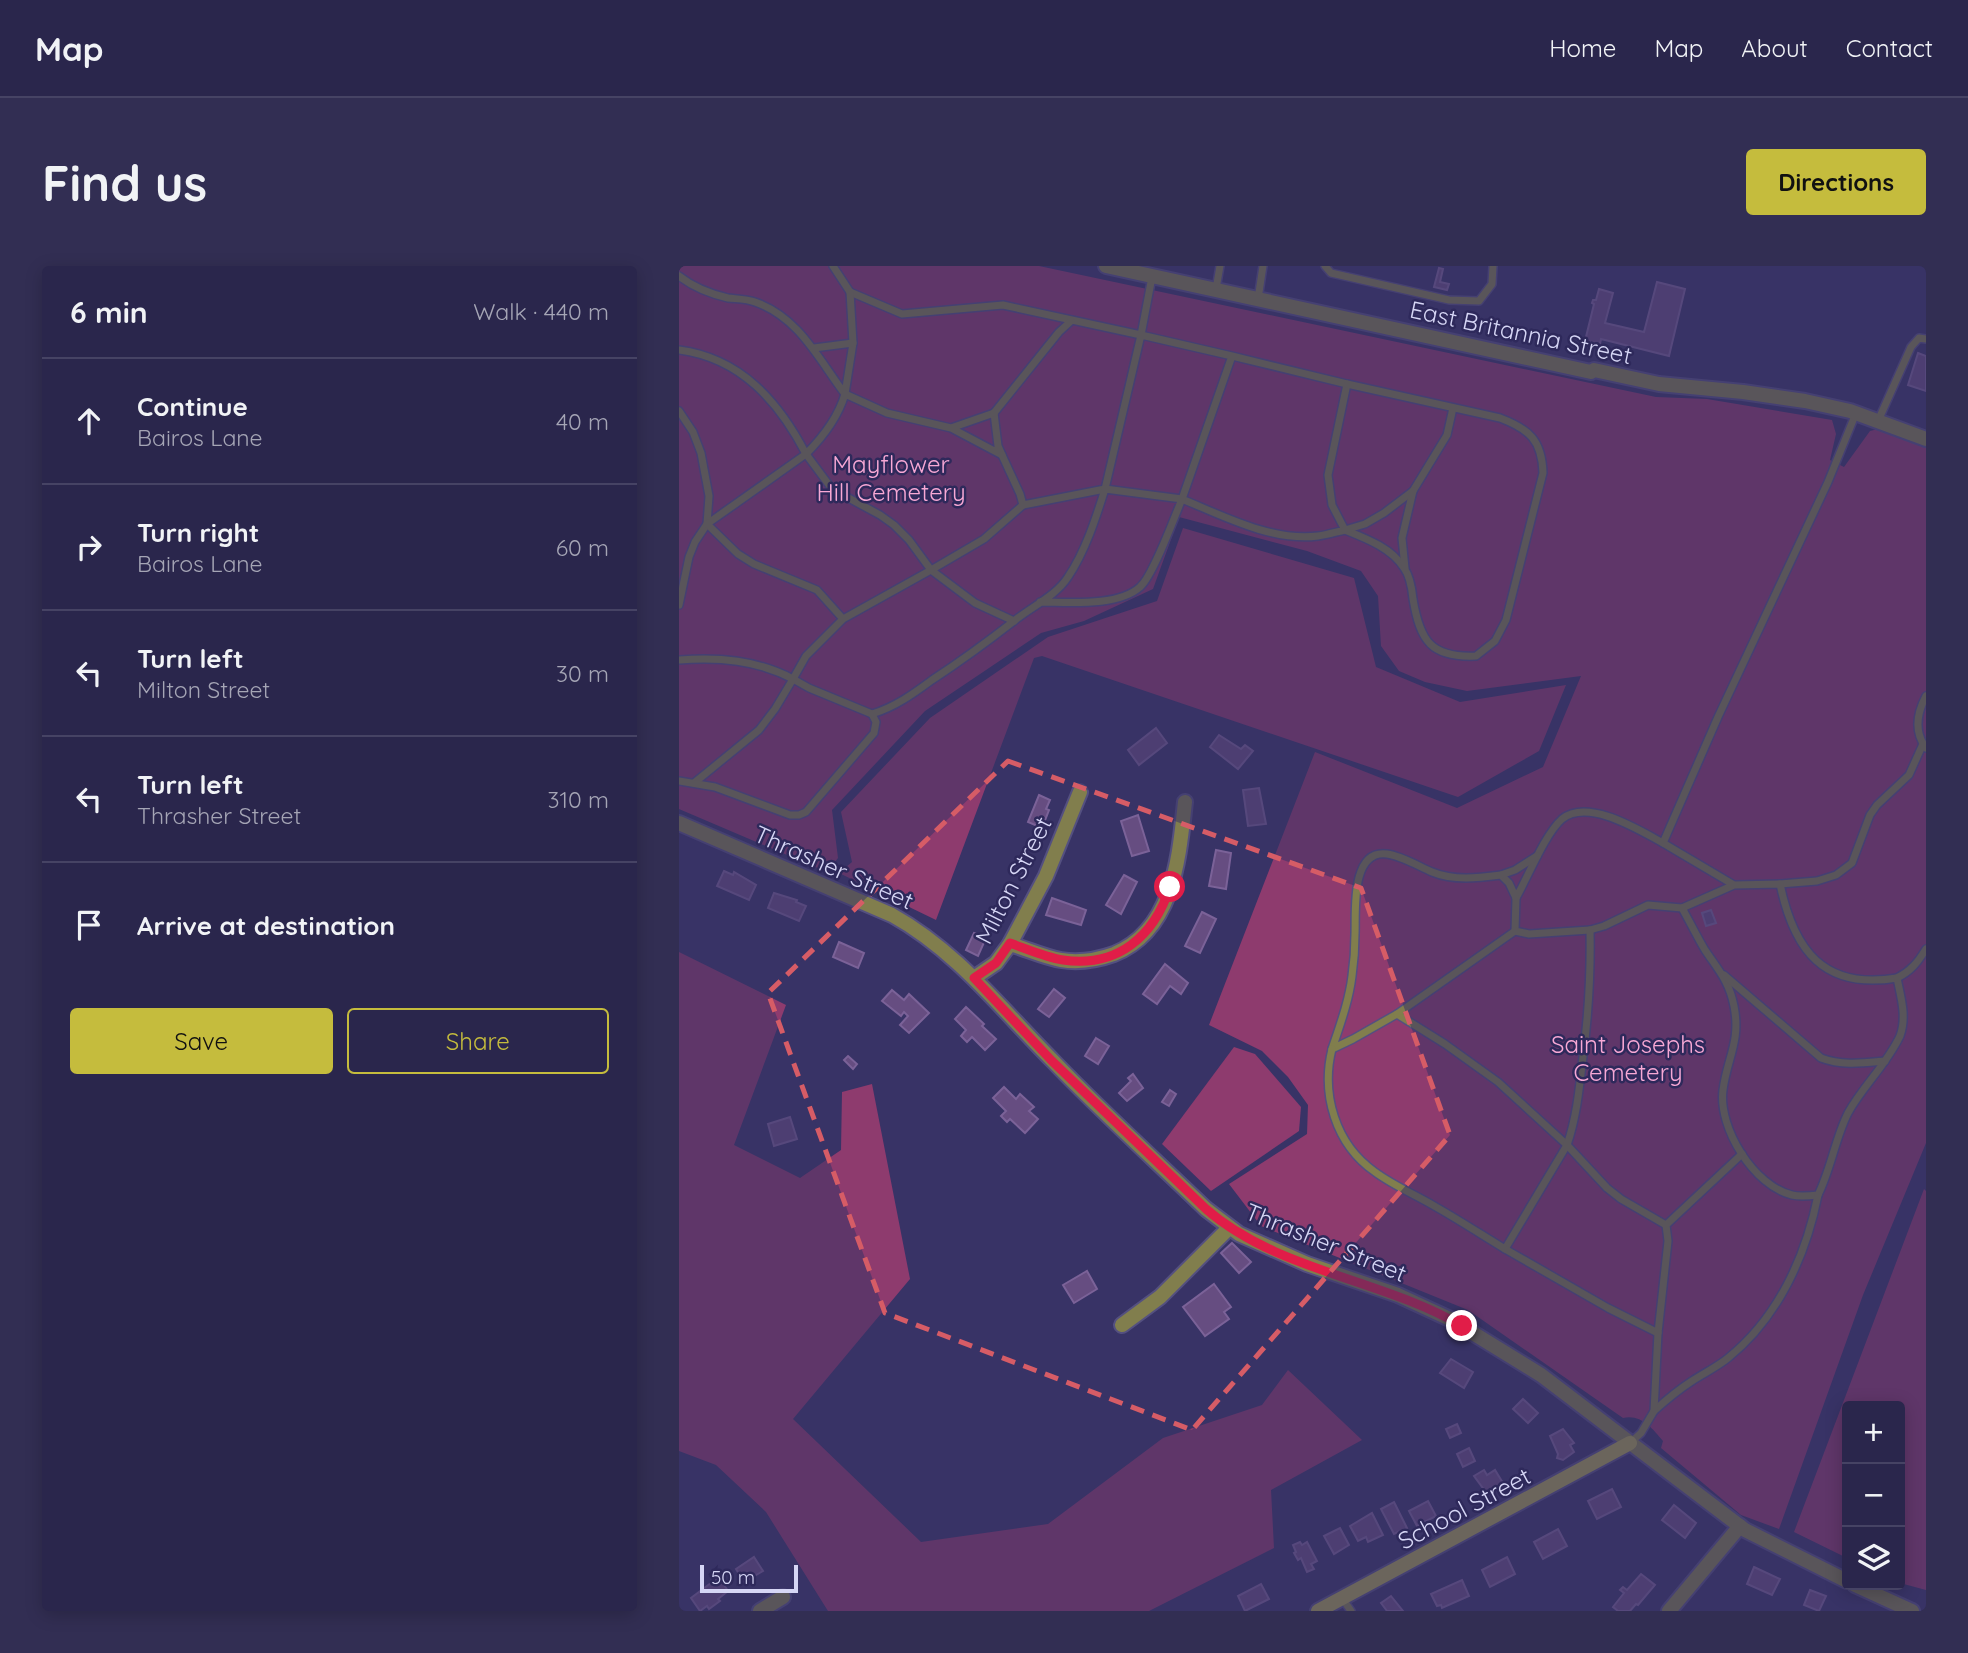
<!DOCTYPE html>
<html lang="en">
<head>
<meta charset="utf-8">
<style>
  :root { --surface:#2a264c; --page:#322e53; --text:#f1f3f6; --muted:#a5a5b5; --line:#464364; --accent:#c5bc3d }
  body { margin:0; font-family:Quicksand,sans-serif; background:var(--page); color:var(--text) }
  .controls { position:absolute; right:21px; bottom:21px; display:grid; overflow:hidden; border-radius:7px; box-shadow:0 4px 18px #0003 }
  .controls button { width:63px; height:63px; display:grid; place-items:center; padding:0; border:0; border-bottom:2px solid var(--line); background:var(--surface); color:var(--text); font:35px sans-serif }
  .scale { position:absolute; left:21px; bottom:18px; width:98px; box-sizing:border-box; padding-left:7px; border:4px solid #d6d6f5; border-top:0; font-size:19px; line-height:24px; white-space:nowrap; color:#d6d6f5; -webkit-text-stroke:5px #2e295b; paint-order:stroke }
  .stop { position:absolute; width:21px; height:21px; margin:-16px; border:5px solid #e11d48; border-radius:50%; background:#fff }
  .stop.end { background:#e11d48; border-color:#fff; box-shadow:0 2px 7px #0008 }
  .list { margin:0; padding:0; list-style:none }
  h2 { display:flex; justify-content:space-between; align-items:center; height:91px; margin:0; padding:0 28px; font-size:30px }
  h2 small { font-size:23px; font-weight:400; color:var(--muted) }
  .list li { display:grid; grid-template-columns:46px 1fr auto; gap:21px; align-items:center; box-sizing:border-box; height:126px; padding:0 28px; border-top:2px solid var(--line) }
  .list b { display:block; font-size:26px; white-space:nowrap }
  .list p { margin:0; font-size:23px; white-space:nowrap; color:var(--muted) }
  .list em { font-size:23px; font-style:normal; color:var(--muted) }
  .actions { display:flex; gap:14px; padding:21px 28px }
  .actions a { flex:1; padding:16px 0; border:2px solid var(--accent); border-radius:7px; text-align:center; font-size:24px; color:var(--accent) }
  .actions .main { background:var(--accent); color:#111 }
  .icon { flex:none; width:38px; height:38px; fill:none; stroke:currentColor; stroke-width:2; stroke-linecap:round; stroke-linejoin:round }
  .map { position:relative; flex:none; width:1247px; height:1345px; overflow:hidden; border-radius:7px }
  header { display:flex; align-items:center; gap:42px; box-sizing:border-box; height:98px; padding:0 35px; background:var(--surface); border-bottom:2px solid var(--line) }
  header strong { font-size:33px }
  nav { display:flex; gap:38px; margin-inline-start:auto; font-size:24px }
  .intro { display:flex; align-items:center; justify-content:space-between; box-sizing:border-box; height:168px; padding:0 42px }
  h1 { margin:0; font-size:49px }
  .button { padding:18px 32px; border-radius:7px; background:var(--accent); color:#111; font-size:24px; font-weight:700 }
  main { display:flex; gap:42px; padding:0 42px }
  aside { flex:1; background:var(--surface); border-radius:7px; box-shadow:0 4px 18px #0003 }
  .map>svg:first-child { display:block }
  .green { fill:#8e3b6e }
  .building { fill:#664d81; stroke:#7b6298; stroke-width:2 }
  .lines { fill:none; stroke-linecap:round; stroke-linejoin:round }
  .lane-casing { stroke:#545080; stroke-width:10 }
  .street-casing { stroke:#545080; stroke-width:18 }
  .secondary-casing { stroke:#545080; stroke-width:18 }
  .lane { stroke:#817e4d; stroke-width:7 }
  .street { stroke:#817e4d; stroke-width:14 }
  .secondary { stroke:#a8a351; stroke-width:14 }
  .route { stroke:#e11d48; stroke-width:9 }
  .marked { fill:none; stroke:#d65c66; stroke-width:5; stroke-dasharray:14 9; stroke-linejoin:round }
  .labels { text-anchor:middle; dominant-baseline:central; stroke-width:5; stroke-linejoin:round; paint-order:stroke }
  .street-label { font-size:24px; fill:#d6d6f5; stroke:#2e295b }
  .park-label { font-size:24px; fill:#f8a8d5; stroke:#2e295b }
</style>
</head>
<body>
<header>
<strong>Map</strong>
<nav><a>Home</a><a>Map</a><a>About</a><a>Contact</a></nav>
</header>
<div class="intro"><h1>Find us</h1><a class="button">Directions</a></div>
<main>
<aside>
<h2>6 min<small>Walk · 440 m</small></h2>
<ul class="list">
<li><svg class="icon" aria-label="ahead" viewBox="0 0 24 24"><path d="M12 20V5M6 11l6-6 6 6"/></svg><div><b>Continue</b><p>Bairos Lane</p></div><em>40 m</em></li>
<li><svg class="icon" aria-label="right" viewBox="0 0 24 24"><path d="M7 20v-9h11M14 6l5 5-5 5"/></svg><div><b>Turn right</b><p>Bairos Lane</p></div><em>60 m</em></li>
<li><svg class="icon" aria-label="left" viewBox="0 0 24 24"><path d="M17 20v-9H6M10 6l-5 5 5 5"/></svg><div><b>Turn left</b><p>Milton Street</p></div><em>30 m</em></li>
<li><svg class="icon" aria-label="left" viewBox="0 0 24 24"><path d="M17 20v-9H6M10 6l-5 5 5 5"/></svg><div><b>Turn left</b><p>Thrasher Street</p></div><em>310 m</em></li>
<li><svg class="icon" aria-label="arrive" viewBox="0 0 24 24"><path d="M6 21V4h12l-3 4 3 4H6"/></svg><div><b>Arrive at destination</b></div></li>
</ul>
<div class="actions"><a class="main">Save</a><a>Share</a></div>
</aside>
<div class="map">
<svg width="1247" height="1345" viewBox="0 0 1247 1345">
  <rect width="100%" height="100%" fill="#383366"/>
  <!-- green -->
  <g class="green">
    <path d="M0,0H360L977,131L1028,133L1153,154L1157,168L1151,194L1165,201L1191,165L1199,163L1247,181V877L1184,1029L1100,1263L1062,1249L982,1182L984,1175C973,1162 962,1148 944,1152L789,1044L582,960L550,918L628,868L629,839L609,811L583,785L530,759L636,486L778,542L864,501L902,410L788,425L746,416L720,405L702,380L699,330L682,305L628,285L500,251L474,323L405,355L362,367L246,445L153,544L159,592L148,606L0,543Z"/>
    <polygon points="504,262 675,312 697,401 781,436 887,419 860,485 779,531 363,390 355,392 257,654 160,607 173,596 162,546 251,452 369,371 478,335"/>
    <polygon points="0,686 107,739 55,879 121,912 162,884 163,826 193,818 231,1013 114,1153 242,1276 369,1258 484,1172 583,1139 609,1104 683,1174 592,1224 595,1282 470,1345 149,1345 87,1246 37,1199 0,1185"/>
    <polygon points="555,781 576,788 622,841 620,865 532,925 483,878"/>
    <polygon points="1245,923 1247,925 1247,1324 1221,1317 1221,1140 1168,1140 1168,1292 1115,1266"/>
  </g>
  <!-- building -->
  <g class="building">
    <polygon points="760,2 764,3 761,16 770,18 768,24 755,21"/>
    <polygon points="978,16 1006,23 990,90 922,73 921,78 906,75 915,38 913,37 914,34 917,34 920,23 934,27 926,57 965,66"/>
    <polygon points="1239,87 1247,90 1247,125 1229,119"/>
    <polygon points="477,462 488,477 460,499 449,484"/>
    <polygon points="540,469 562,483 566,479 574,485 559,503 531,481"/>
    <polygon points="580,522 587,558 569,560 564,524"/>
    <polygon points="360,529 371,534 367,543 370,544 363,562 349,556"/>
    <polygon points="459,549 470,585 453,590 442,555"/>
    <polygon points="537,584 552,587 547,623 530,620"/>
    <polygon points="45,605 54,609 55,606 77,619 70,634 38,620"/>
    <polygon points="445,609 458,616 442,648 427,639"/>
    <polygon points="95,627 118,634 117,636 127,640 120,655 89,642"/>
    <polygon points="373,632 407,644 402,659 367,649"/>
    <polygon points="1032,644 1037,657 1027,660 1023,647"/>
    <polygon points="523,646 537,653 521,687 506,680"/>
    <polygon points="295,667 307,672 299,690 287,684"/>
    <polygon points="160,676 185,687 179,702 154,691"/>
    <polygon points="486,698 509,717 502,728 491,720 478,738 464,728"/>
    <polygon points="375,723 386,732 370,751 359,743"/>
    <polygon points="213,724 225,734 230,728 250,747 230,767 221,759 229,750 225,746 222,750 203,735"/>
    <polygon points="287,741 305,758 303,760 317,773 306,784 293,771 288,776 282,770 287,764 276,753"/>
    <polygon points="417,772 430,780 419,798 406,790"/>
    <polygon points="169,790 178,798 174,803 165,794"/>
    <polygon points="454,808 464,822 448,835 440,827 452,815 449,812"/>
    <polygon points="325,821 337,833 341,828 355,841 350,845 359,853 346,867 331,853 328,856 322,850 327,845 314,832"/>
    <polygon points="491,824 497,828 490,840 483,836"/>
    <polygon points="111,851 118,873 95,880 89,858"/>
    <polygon points="553,977 572,996 560,1007 542,987"/>
    <polygon points="408,1005 418,1023 395,1037 384,1019"/>
    <polygon points="535,1018 552,1041 545,1046 550,1053 526,1070 504,1041"/>
    <polygon points="772,1093 794,1106 785,1122 761,1107"/>
    <polygon points="844,1133 859,1147 849,1157 834,1143"/>
    <polygon points="778,1158 782,1167 771,1172 767,1163"/>
    <polygon points="884,1163 895,1177 891,1179 895,1186 884,1194 878,1192 879,1188 871,1170"/>
    <polygon points="790,1182 796,1195 784,1201 778,1188"/>
    <polygon points="805,1204 808,1209 816,1204 824,1217 809,1229 795,1210"/>
    <polygon points="933,1223 942,1241 918,1253 909,1235"/>
    <polygon points="749,1235 757,1250 738,1260 730,1245"/>
    <polygon points="715,1236 728,1262 715,1268 702,1243"/>
    <polygon points="995,1239 1017,1257 1006,1272 983,1254"/>
    <polygon points="693,1247 704,1269 689,1276 687,1271 679,1275 671,1260"/>
    <polygon points="661,1262 670,1279 655,1288 645,1270"/>
    <polygon points="879,1263 888,1280 864,1293 855,1276"/>
    <polygon points="621,1276 623,1279 628,1276 638,1295 632,1298 635,1303 628,1306 622,1292 619,1294 615,1287 617,1286 614,1279"/>
    <polygon points="75,1291 84,1305 65,1316 57,1303"/>
    <polygon points="828,1291 836,1308 811,1321 803,1304"/>
    <polygon points="1075,1301 1101,1313 1093,1329 1068,1318"/>
    <polygon points="962,1308 976,1319 959,1339 957,1338 951,1345 939,1345 934,1341 945,1327 941,1324 944,1321 948,1324"/>
    <polygon points="40,1311 49,1325 39,1333 41,1335 30,1343 28,1340 21,1345 12,1332"/>
    <polygon points="783,1314 790,1330 763,1342 762,1339 758,1340 752,1328"/>
    <polygon points="582,1318 590,1333 566,1345 559,1330"/>
    <polygon points="1131,1324 1147,1330 1140,1345 1125,1339"/>
    <polygon points="712,1330 724,1345 708,1345 702,1337"/>
  </g>
  <g class="lines">
    <!-- lane casing -->
    <g class="lane-casing">
      <g id="lane">
        <polyline points="154,0 171,26 223,48 324,39 462,69 473,11"/>
        <polyline points="646,0 652,7 770,34 800,35 813,18 814,0"/>
        <path d="M0,10C14,21 32,28 49,32C58,33 68,33 76,36C120,51 140,94 166,128L174,77L171,26"/>
        <polyline points="537,23 541,0"/>
        <polyline points="579,33 584,0"/>
        <polyline points="135,82 174,77"/>
        <path d="M0,84C62,92 100,136 127,188C144,171 159,152 166,128L208,147L272,162L323,189L319,180L315,147L272,162"/>
        <polyline points="0,145 14,166 22,187 30,230 28,258 16,276 10,291 0,339"/>
        <polyline points="315,147 380,66 392,55"/>
        <polyline points="1199,155 1232,81 1240,72 1247,73"/>
        <polyline points="323,189 341,228 344,239 305,273 252,304 296,337 335,355"/>
        <path d="M344,239L426,223L462,69L553,90L503,233C544,250 594,276 639,270C648,269 657,266 666,264L653,239L649,209L668,118L553,90"/>
        <path d="M666,264C686,272 713,282 725,302C731,310 733,323 734,333C741,375 752,392 797,390L816,375L827,354L864,207C863,174 850,163 821,152L668,118"/>
        <polyline points="666,264 686,258 705,247 734,225 768,169 774,142"/>
        <polyline points="726,302 723,272 734,225"/>
        <polyline points="164,353 252,304 230,274 215,259 201,249 153,223 127,188 28,258 59,288 75,298 138,324 164,353 127,390 114,413 130,422 193,448"/>
        <path d="M0,394C40,391 78,394 114,413L96,443L80,464L15,517"/>
        <path d="M1247,482C1235,466 1238,447 1247,430"/>
        <path d="M0,515L36,521L111,549H120L127,546L195,467L197,456L193,448C216,441 234,428 253,414C282,395 308,376 335,355C352,341 377,330 389,311C406,286 417,252 426,223L503,233C495,252 474,310 461,321C439,341 389,336 361,336"/>
        <path d="M984,577C960,564 909,532 883,553C866,568 849,611 837,632L830,617L822,609C799,612 775,615 753,606C739,600 723,590 708,588C671,583 677,647 676,668C676,682 675,696 673,710C670,735 661,759 653,783L674,773L718,748L766,778L819,816L888,879L928,922L942,933L987,959"/>
        <polyline points="822,609 836,604 858,590"/>
        <polyline points="1101,618 1138,615 1157,609 1173,597 1191,549 1198,539 1230,509 1244,478"/>
        <path d="M1055,619L1003,642C1011,656 1018,671 1026,684C1040,705 1050,715 1055,740C1062,776 1048,792 1044,824C1039,862 1075,920 1113,929C1121,931 1130,930 1139,929C1152,903 1156,873 1169,847C1184,820 1208,798 1221,770C1228,751 1222,732 1218,712C1145,724 1115,685 1101,618L1055,619L984,577L1039,451L1149,216L1177,147"/>
        <polyline points="837,632 836,665 850,668 911,664 925,660 969,639 1003,642"/>
        <path d="M1045,709L1142,792C1163,800 1184,797 1206,795"/>
        <path d="M1218,712C1232,705 1239,696 1247,683"/>
        <polyline points="718,748 836,665"/>
        <path d="M653,783C642,828 656,878 696,906C715,920 737,929 757,941C780,954 803,969 826,983L888,879C897,853 900,826 903,799C909,754 912,710 911,664"/>
        <polyline points="826,983 929,1042 979,1067"/>
        <path d="M975,1145C987,1134 999,1124 1013,1115C1025,1107 1038,1101 1049,1092C1099,1052 1127,990 1139,929"/>
        <polyline points="951,1177 962,1167 975,1145 979,1067 989,975 987,959 1063,888"/>
        <polyline points="663,1332 672,1345"/>
      </g>
    </g>
    <!-- street casing -->
    <g class="street-casing">
      <g id="street">
        <polyline points="427,0 912,106 915,104 980,118 1064,126 1126,135 1171,145 1247,173"/>
        <path d="M0,557L213,649C278,685 323,744 374,795C423,846 476,894 527,943L560,968L628,998L719,1029L771,1053L862,1109L1066,1264L1168,1315"/>
        <path d="M331,678C348,683 365,691 382,694C400,697 418,694 435,688C495,664 500,591 506,536"/>
        <polyline points="295,712 317,697 331,678 367,610 401,526"/>
        <polyline points="443,1059 481,1031 550,962"/>
        <polyline points="1176,1319 1233,1345"/>
        <polyline points="81,1345 104,1331"/>
        <polyline points="990,1345 1061,1260"/>
      </g>
    </g>
    <!-- secondary casing -->
    <g class="secondary-casing">
      <polyline id="secondary" points="639,1345 951,1177"/>
    </g>
    <!-- lane -->
    <use href="#lane" class="lane"/>
    <!-- street -->
    <use href="#street" class="street"/>
    <!-- secondary -->
    <use href="#secondary" class="secondary"/>
  </g>
  <g class="lines">
    <!-- route -->
    <path class="route" d="M491,621C475,670 439,702 384,694C366,691 348,683 331,677L317,697L295,712L373,795L527,943C598,1005 703,1013 783,1060"/>
  </g>
  <!-- marked area -->
  <path d="M0 0H1247V1345H0ZM329,495L682,622L771,869L513,1164L206,1047L89,727Z" fill="#383366" fill-opacity=".55" fill-rule="evenodd"/>
  <path class="marked" d="M329,495L682,622L771,869L513,1164L206,1047L89,727Z"/>
  <g class="labels">
    <!-- street labels -->
    <g class="street-label">
      <text transform="translate(842 66) rotate(12)">East Britannia Street</text>
      <text transform="translate(155 601) rotate(24)">Thrasher Street</text>
      <text transform="translate(334 614) rotate(-63)">Milton Street</text>
      <text transform="translate(647 976) rotate(22)">Thrasher Street</text>
      <text transform="translate(785 1242) rotate(-28)">School Street</text>
    </g>
    <!-- park labels -->
    <g class="park-label">
      <text x="212" y="198">Mayflower<tspan x="212" dy="28">Hill Cemetery</tspan></text>
      <text x="949" y="778">Saint Josephs<tspan x="949" dy="28">Cemetery</tspan></text>
    </g>
  </g>
</svg>
<div class="controls">
<button>+</button>
<button>−</button>
<button><svg class="icon" aria-label="layers" viewBox="0 0 24 24"><path d="M12 4l9 5-9 5-9-5zM3 14l9 5 9-5"/></svg></button>
</div>
<div class="scale">50 m</div>
<div class="stop" style="left:491px;top:621px"></div>
<div class="stop end" style="left:783px;top:1060px"></div>
</div>
</main>
</body>
</html>
